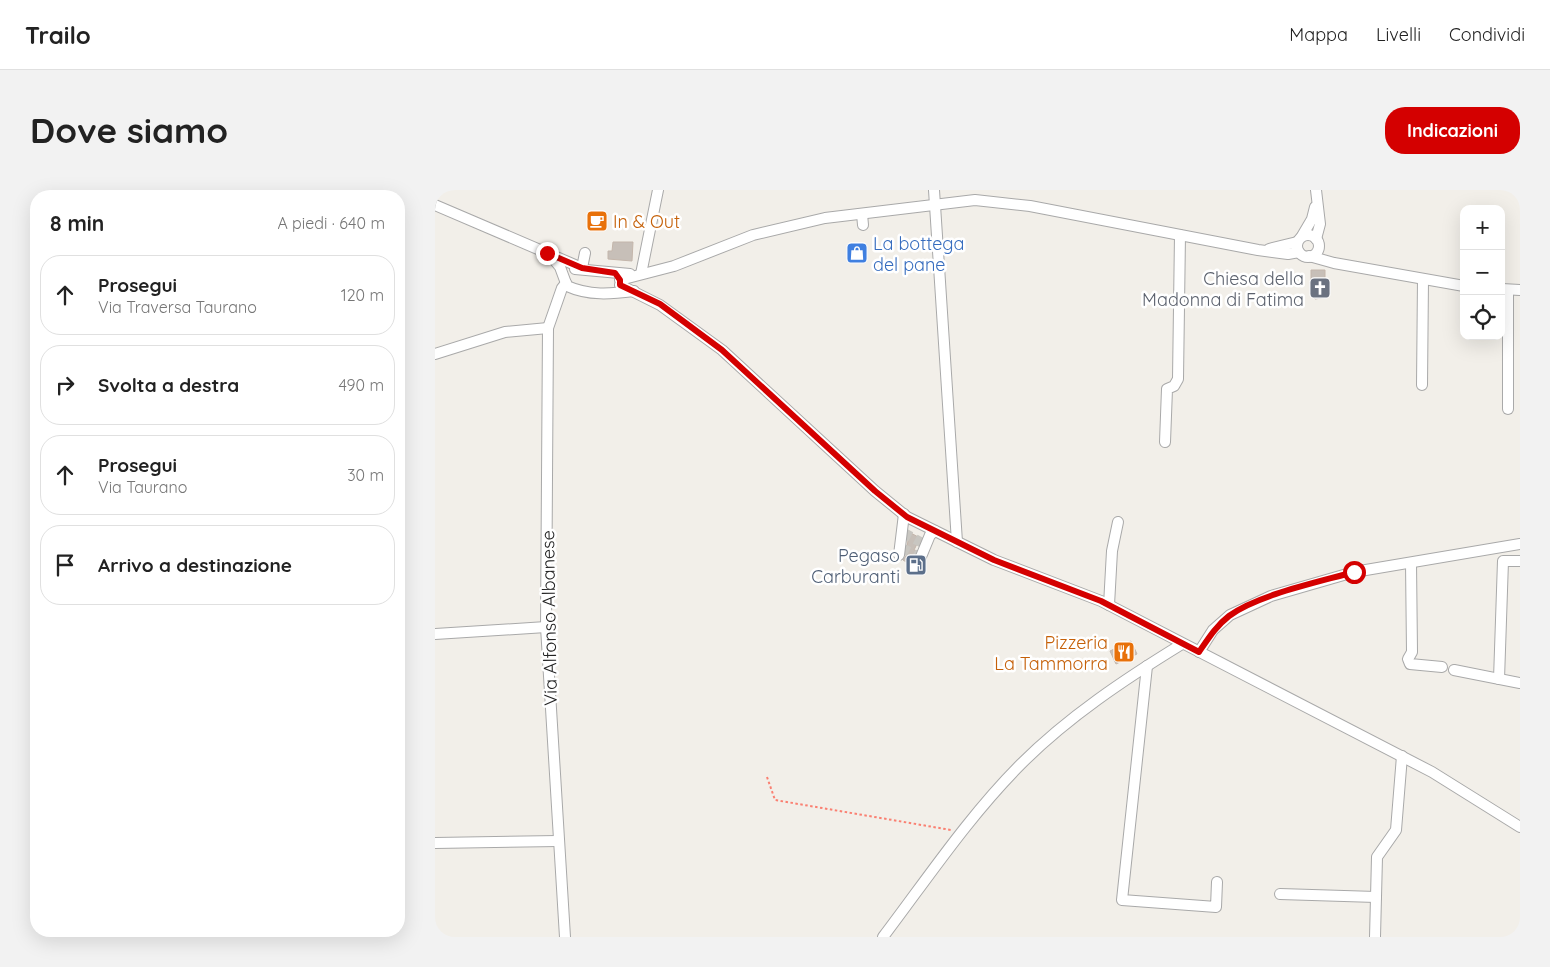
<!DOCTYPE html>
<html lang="it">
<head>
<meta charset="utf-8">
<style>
  :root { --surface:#fff; --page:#f2f2f2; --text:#222; --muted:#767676; --line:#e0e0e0; --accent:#d40000 }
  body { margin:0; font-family:Quicksand,sans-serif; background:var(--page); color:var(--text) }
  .controls { position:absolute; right:15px; top:15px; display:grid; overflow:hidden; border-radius:10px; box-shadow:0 5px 20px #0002 }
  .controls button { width:45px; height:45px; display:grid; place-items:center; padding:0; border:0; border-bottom:1px solid var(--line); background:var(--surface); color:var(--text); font:25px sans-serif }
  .stop { position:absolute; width:15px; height:15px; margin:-11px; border:4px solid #d40000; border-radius:50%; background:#fff }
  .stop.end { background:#d40000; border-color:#fff; box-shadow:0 1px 5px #0008 }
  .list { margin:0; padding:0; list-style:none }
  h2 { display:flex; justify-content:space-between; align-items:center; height:65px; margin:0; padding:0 20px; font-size:21px }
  h2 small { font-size:16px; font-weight:400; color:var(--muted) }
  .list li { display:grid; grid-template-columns:32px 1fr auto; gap:15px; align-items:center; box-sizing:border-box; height:80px; margin:0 10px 10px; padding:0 10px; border:1px solid var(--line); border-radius:20px }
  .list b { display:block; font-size:19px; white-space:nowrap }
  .list p { margin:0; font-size:16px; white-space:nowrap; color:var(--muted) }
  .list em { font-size:16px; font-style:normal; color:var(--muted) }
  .icon { flex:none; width:28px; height:28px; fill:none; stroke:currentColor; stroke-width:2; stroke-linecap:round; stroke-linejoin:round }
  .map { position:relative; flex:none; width:1085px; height:747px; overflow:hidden; border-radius:20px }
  header { display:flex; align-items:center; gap:30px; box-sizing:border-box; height:70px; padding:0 25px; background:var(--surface); border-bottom:1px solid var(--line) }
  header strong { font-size:24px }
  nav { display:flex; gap:28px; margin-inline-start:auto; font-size:18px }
  .intro { display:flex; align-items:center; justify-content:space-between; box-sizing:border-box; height:120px; padding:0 30px }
  h1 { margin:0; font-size:35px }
  .button { padding:12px 22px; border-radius:20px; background:var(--accent); color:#fff; font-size:18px; font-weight:700 }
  main { display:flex; gap:30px; padding:0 30px }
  aside { flex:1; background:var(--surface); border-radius:20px; box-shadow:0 5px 20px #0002 }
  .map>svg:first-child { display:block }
  .building { fill:#c7bfb8; stroke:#c4b6ab }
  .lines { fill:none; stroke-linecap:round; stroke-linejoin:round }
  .minor-tunnel { stroke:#c8c6c1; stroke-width:10; stroke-dasharray:10 5; stroke-linecap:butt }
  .minor-casing { stroke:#a9a9a9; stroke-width:12 }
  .path { stroke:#fa8072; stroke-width:2; stroke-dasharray:2.5 2.5; stroke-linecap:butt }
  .minor { stroke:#fff; stroke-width:10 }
  .route { stroke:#d40000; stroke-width:6 }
  .labels { text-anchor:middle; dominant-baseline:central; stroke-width:5; stroke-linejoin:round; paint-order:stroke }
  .food-label { font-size:18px; fill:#c56008; stroke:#fff; text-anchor:start }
  .shop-label { font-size:18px; fill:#366cbe; stroke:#fff; text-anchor:start }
  .worship-label { font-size:18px; fill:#5b616d; stroke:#fff; text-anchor:end }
  .service-label { font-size:18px; fill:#4e5e75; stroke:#fff; text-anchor:end }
  .street-label { font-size:18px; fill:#222; stroke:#fff }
</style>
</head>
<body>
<header>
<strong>Trailo</strong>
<nav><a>Mappa</a><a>Livelli</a><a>Condividi</a></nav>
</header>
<div class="intro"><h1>Dove siamo</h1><a class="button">Indicazioni</a></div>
<main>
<aside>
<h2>8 min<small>A piedi · 640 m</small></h2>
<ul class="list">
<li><svg class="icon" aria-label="ahead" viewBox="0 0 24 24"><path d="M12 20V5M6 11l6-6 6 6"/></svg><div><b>Prosegui</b><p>Via Traversa Taurano</p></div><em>120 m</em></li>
<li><svg class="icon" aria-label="right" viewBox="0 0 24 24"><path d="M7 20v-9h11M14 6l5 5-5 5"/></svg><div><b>Svolta a destra</b></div><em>490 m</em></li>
<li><svg class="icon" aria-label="ahead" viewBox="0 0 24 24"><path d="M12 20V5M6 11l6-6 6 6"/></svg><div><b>Prosegui</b><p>Via Taurano</p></div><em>30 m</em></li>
<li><svg class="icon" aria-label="arrive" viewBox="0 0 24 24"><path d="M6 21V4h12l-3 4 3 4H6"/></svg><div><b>Arrivo a destinazione</b></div></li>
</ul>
</aside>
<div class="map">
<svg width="1085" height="747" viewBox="0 0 1085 747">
  <rect width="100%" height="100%" fill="#f2efe9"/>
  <!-- building -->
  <g class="building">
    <polygon points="178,52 198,52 197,71 173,69 173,61 177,61"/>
    <polygon points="876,80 890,80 890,91 894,91 893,107 880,109 876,105"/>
    <polygon points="474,342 485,348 479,360 481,361 476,375 468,370 471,366"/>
    <polygon points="696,451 702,464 681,474 675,461"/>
  </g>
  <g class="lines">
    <!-- minor-tunnel -->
    <g class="minor-tunnel">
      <polyline points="467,342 491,355"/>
      <polyline points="465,357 486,368"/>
    </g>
    <!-- minor casing -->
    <g class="minor-casing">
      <g id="minor">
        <polyline points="499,0 522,352"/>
        <polyline points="0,15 147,78"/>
        <polyline points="427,24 428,35"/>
        <circle cx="873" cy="56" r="11"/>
        <polyline points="867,46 877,29 880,17"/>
        <polyline points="881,49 885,34 881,0"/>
        <polyline points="834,59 862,52"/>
        <path d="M116,66L125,77L132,96C154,106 176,104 199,101"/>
        <polyline points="874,66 899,73 1029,96"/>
        <polyline points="147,78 150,63"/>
        <polyline points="140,79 195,84"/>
        <polyline points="206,84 223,0"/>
        <polyline points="185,90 239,76 318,45 390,28 540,10 595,16 823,60 853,64 864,62"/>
        <polyline points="185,95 225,115 287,160 440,301 472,327 559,370 666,411 997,582 1085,637"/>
        <polyline points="1067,99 1085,100"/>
        <polyline points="1073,100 1073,219"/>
        <polyline points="0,164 70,142 113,138"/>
        <polyline points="987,195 988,89"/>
        <polyline points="730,252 732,199 739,196 743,189 745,45"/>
        <polyline points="464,365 469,324"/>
        <polyline points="976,373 977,462 973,469 975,474 1007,477"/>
        <polyline points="483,374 495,345 500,341"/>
        <polyline points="674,415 677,361 683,332"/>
        <polyline points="0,444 111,437"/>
        <polyline points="764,462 778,440 795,425 836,406 919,382 1085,354"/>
        <polyline points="712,476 687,710 781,717 782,692"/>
        <polyline points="1019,480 1085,493"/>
        <polyline points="1064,489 1068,371 1085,371"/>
        <polyline points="0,653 123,651"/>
        <polyline points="845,704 941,707"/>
        <polyline points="130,747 111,437 113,138 127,98 131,93"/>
        <path d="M448,747C492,689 534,626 586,574C633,527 690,489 747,454"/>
        <polyline points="940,747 942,667 961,640 967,566"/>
      </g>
    </g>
    <!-- path -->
    <polyline class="path" points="332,587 340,610 516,640"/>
    <!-- minor -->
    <use href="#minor" class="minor"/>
  </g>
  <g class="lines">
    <!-- route -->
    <path class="route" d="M112,63L147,78L180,83L185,90V95L225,114L287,160L440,301L472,327L559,370L666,411L764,462C773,449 781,436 794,426C822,405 884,392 919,382"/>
  </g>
  <!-- icons -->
  <defs>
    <g id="cafe-square" transform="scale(1.125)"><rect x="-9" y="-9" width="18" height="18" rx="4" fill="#e8710a" stroke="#fff"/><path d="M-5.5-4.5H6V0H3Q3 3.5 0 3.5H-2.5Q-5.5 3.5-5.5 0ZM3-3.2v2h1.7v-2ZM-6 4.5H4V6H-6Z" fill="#fff"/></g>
    <g id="shop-square" transform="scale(1.125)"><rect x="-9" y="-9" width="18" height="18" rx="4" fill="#3f7fe0" stroke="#fff"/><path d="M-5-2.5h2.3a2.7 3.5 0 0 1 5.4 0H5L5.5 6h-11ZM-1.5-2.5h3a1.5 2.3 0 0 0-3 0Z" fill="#fff"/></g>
    <g id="church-square" transform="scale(1.125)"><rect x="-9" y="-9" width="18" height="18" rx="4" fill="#6b7280" stroke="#fff"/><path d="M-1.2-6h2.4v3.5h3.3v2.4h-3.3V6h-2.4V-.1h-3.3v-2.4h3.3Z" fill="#fff"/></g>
    <g id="fuel-square" transform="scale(1.125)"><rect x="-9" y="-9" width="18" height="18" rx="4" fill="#5c6f8a" stroke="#fff"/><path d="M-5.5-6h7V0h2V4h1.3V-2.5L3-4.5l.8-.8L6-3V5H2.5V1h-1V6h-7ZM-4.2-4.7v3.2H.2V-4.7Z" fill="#fff"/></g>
    <g id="restaurant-square" transform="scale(1.125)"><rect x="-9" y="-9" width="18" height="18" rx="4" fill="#e8710a" stroke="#fff"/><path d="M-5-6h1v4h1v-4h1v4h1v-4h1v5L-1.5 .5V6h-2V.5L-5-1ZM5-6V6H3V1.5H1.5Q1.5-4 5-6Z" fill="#fff"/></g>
  </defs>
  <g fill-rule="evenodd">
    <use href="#cafe-square" x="162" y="31"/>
    <use href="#shop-square" x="422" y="63"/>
    <use href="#church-square" x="885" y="98"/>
    <use href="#fuel-square" x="481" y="375"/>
    <use href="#restaurant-square" x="689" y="462"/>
  </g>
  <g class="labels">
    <!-- food labels -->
    <g class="food-label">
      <text x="178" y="31">In &amp; Out</text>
      <text x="673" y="452" text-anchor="end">Pizzeria<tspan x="673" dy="21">La Tammorra</tspan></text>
    </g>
    <!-- shop labels -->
    <g class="shop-label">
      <text x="438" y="53">La bottega<tspan x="438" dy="21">del pane</tspan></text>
    </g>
    <!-- worship labels -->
    <g class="worship-label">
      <text x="869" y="88">Chiesa della<tspan x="869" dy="21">Madonna di Fatima</tspan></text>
    </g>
    <!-- service labels -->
    <g class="service-label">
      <text x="465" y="365">Pegaso<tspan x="465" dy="21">Carburanti</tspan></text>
    </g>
    <!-- street labels -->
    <g class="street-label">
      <text transform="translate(114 428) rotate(-91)">Via Alfonso Albanese</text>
    </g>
  </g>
</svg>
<div class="controls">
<button>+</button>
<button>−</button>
<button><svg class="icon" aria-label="locate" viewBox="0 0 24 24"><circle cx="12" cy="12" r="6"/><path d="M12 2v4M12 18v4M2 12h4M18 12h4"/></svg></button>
</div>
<div class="stop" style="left:919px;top:382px"></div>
<div class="stop end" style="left:112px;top:63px"></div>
</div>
</main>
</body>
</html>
